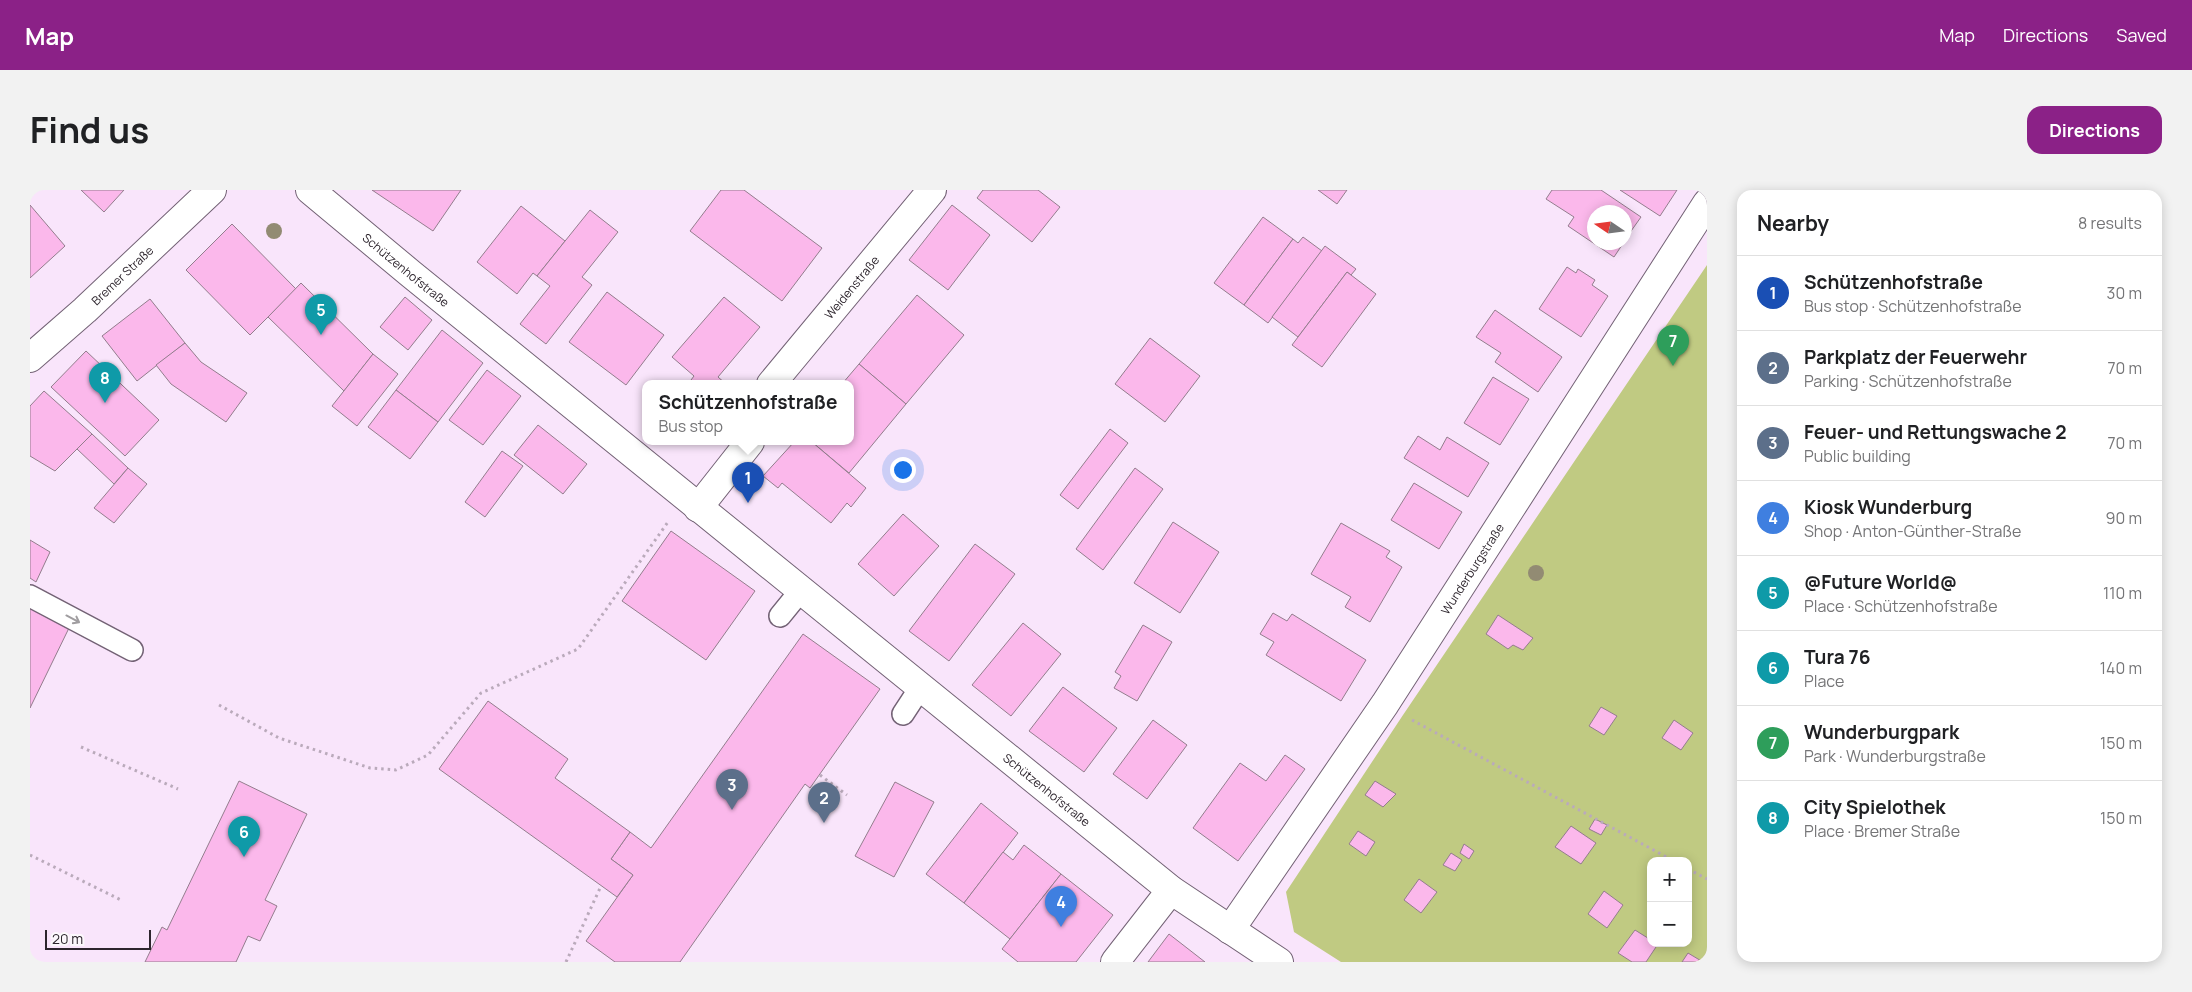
<!DOCTYPE html>
<html lang="en">
<head>
<meta charset="utf-8">
<style>
  :root { --surface:#fff; --page:#f2f2f2; --text:#202124; --muted:#757577; --line:#e0e0e0; --accent:#8b2187 }
  body { margin:0; font-family:Manrope,sans-serif; background:var(--page); color:var(--text) }
  .controls { position:absolute; right:15px; bottom:15px; display:grid; overflow:hidden; border-radius:10px; box-shadow:0 2px 12px #0003 }
  .controls button { width:45px; height:45px; display:grid; place-items:center; padding:0; border:0; border-bottom:1px solid var(--line); background:var(--surface); color:var(--text); font:25px sans-serif }
  .compass { position:absolute; left:1557px; top:15px; width:45px; height:45px; border-radius:50%; background:var(--surface); box-shadow:0 2px 12px #0003; rotate:283deg }
  .scale { position:absolute; left:15px; bottom:12px; width:106px; box-sizing:border-box; padding-left:5px; border:2px solid #2d252d; border-top:0; font-size:14px; line-height:18px; white-space:nowrap; color:#2d252d; -webkit-text-stroke:4px #fcf8fc; paint-order:stroke }
  .you { position:absolute; left:872px; top:279px; width:18px; height:18px; margin:-12px; border:4px solid #fff; border-radius:50%; background:#1a73e8; box-shadow:0 0 0 8px #1a73e833 }
  .badge { display:grid; place-items:center; width:32px; height:32px; border-radius:50%; background:var(--accent); color:#fff; font-size:16px; font-weight:700 }
  .pin { position:absolute; translate:-50% -41px; filter:drop-shadow(0 1px 2px #0008) }
  .pin::after { content:''; position:absolute; top:26px; width:18px; height:15px; background:inherit; clip-path:polygon(0 0,100% 0,50% 100%) }
  .popup { position:absolute; left:612px; top:190px; width:212px; height:65px; box-sizing:border-box; display:grid; place-content:center; border-radius:10px; background:var(--surface); filter:drop-shadow(0 1px 4px #0005); font-size:16px; white-space:nowrap; color:var(--muted) }
  .popup b { font-size:19px; color:var(--text) }
  .popup::after { content:''; position:absolute; left:50%; top:100%; margin-left:-10px; border:10px solid transparent; border-top-color:var(--surface) }
  .list { margin:0; padding:0; list-style:none }
  h2 { display:flex; justify-content:space-between; align-items:center; height:65px; margin:0; padding:0 20px; font-size:21px }
  h2 small { font-size:16px; font-weight:400; color:var(--muted) }
  .list li { display:grid; grid-template-columns:32px 1fr auto; gap:15px; align-items:center; box-sizing:border-box; height:75px; padding:0 20px; border-top:1px solid var(--line) }
  .list b { display:block; font-size:19px; white-space:nowrap }
  .list p { margin:0; font-size:16px; white-space:nowrap; color:var(--muted) }
  .list em { font-size:16px; font-style:normal; color:var(--muted) }
  .map { position:relative; flex:none; width:1677px; height:772px; overflow:hidden; border-radius:15px }
  header { display:flex; align-items:center; gap:30px; box-sizing:border-box; height:70px; padding:0 25px; background:var(--accent); color:#fff }
  header strong { font-size:24px }
  nav { display:flex; gap:28px; margin-inline-start:auto; font-size:18px }
  .intro { display:flex; align-items:center; justify-content:space-between; box-sizing:border-box; height:120px; padding:0 30px }
  h1 { margin:0; font-size:35px }
  .button { padding:12px 22px; border-radius:15px; background:var(--accent); color:#fff; font-size:18px; font-weight:700 }
  main { display:flex; gap:30px; padding:0 30px }
  aside { flex:1; background:var(--surface); border-radius:15px; box-shadow:0 2px 12px #0003 }
  .map>svg:first-child { display:block }
  .green { fill:#c0ca82; fill-rule:evenodd }
  .building { fill:#fbb8eb; stroke:#937d8d }
  .lines { fill:none; stroke-linecap:round; stroke-linejoin:round }
  .lane-casing { stroke:#736275; stroke-width:24 }
  .street-casing { stroke:#736275; stroke-width:30 }
  .secondary-casing { stroke:#736275; stroke-width:30 }
  .path { stroke:#baaabb; stroke-width:3; stroke-dasharray:2.5 4; stroke-linecap:butt }
  .lane { stroke:#fff; stroke-width:21 }
  .street { stroke:#fff; stroke-width:28 }
  .secondary { stroke:#fff; stroke-width:28 }
  .tree { fill:#928b73 }
  .oneway { stroke:#a09da0 }
  .labels { text-anchor:middle; dominant-baseline:central; stroke-width:4.5; stroke-linejoin:round; paint-order:stroke }
  .street-label { font-size:12px; fill:#2d252d; stroke:#fcf8fc }
</style>
</head>
<body>
<header>
<strong>Map</strong>
<nav><a>Map</a><a>Directions</a><a>Saved</a></nav>
</header>
<div class="intro"><h1>Find us</h1><a class="button">Directions</a></div>
<main>
<div class="map">
<svg width="1677" height="772" viewBox="0 0 1677 772">
  <rect width="100%" height="100%" fill="#f9e5fb"/>
  <!-- green -->
  <path class="green" d="M1677,75V772H1311L1264,742L1256,702L1373,525ZM1621,671H1658V753H1621Z"/>
  <!-- building -->
  <g class="building">
    <polygon points="51,0 94,0 74,22"/>
    <polygon points="342,0 431,0 403,41"/>
    <polygon points="691,0 714,0 792,58 752,111 660,41"/>
    <polygon points="953,0 1008,0 1030,17 1002,52 947,8"/>
    <polygon points="1288,0 1317,0 1307,14"/>
    <polygon points="1522,0 1571,0 1611,27 1594,51 1594,22 1564,22 1564,52 1594,52 1584,67 1538,36 1544,27 1516,9"/>
    <polygon points="1590,0 1647,0 1630,26"/>
    <polygon points="0,15 35,56 0,88"/>
    <polygon points="922,15 960,45 918,100 879,70"/>
    <polygon points="491,16 535,51 507,86 503,83 487,104 447,72"/>
    <polygon points="560,20 588,42 552,87 562,95 516,154 490,134 520,96 507,86"/>
    <polygon points="1233,27 1263,49 1214,115 1184,93"/>
    <polygon points="202,34 266,99 220,145 156,80"/>
    <polygon points="1273,47 1292,61 1238,133 1214,115 1263,49 1268,53"/>
    <polygon points="1295,56 1326,79 1321,85 1317,82 1268,147 1242,127"/>
    <polygon points="1537,77 1546,83 1548,79 1565,90 1562,95 1578,106 1551,147 1509,119"/>
    <polygon points="1317,82 1346,104 1292,177 1262,155"/>
    <polygon points="271,93 343,164 314,201 238,127"/>
    <polygon points="577,102 634,145 596,195 539,152"/>
    <polygon points="887,105 934,145 876,214 829,174"/>
    <polygon points="375,107 402,130 378,160 350,137"/>
    <polygon points="694,107 730,137 688,187 696,194 658,194 664,186 642,167"/>
    <polygon points="120,109 155,153 107,191 72,146"/>
    <polygon points="1465,120 1532,167 1508,202 1465,172 1471,163 1446,147"/>
    <polygon points="412,140 453,173 408,232 366,200"/>
    <polygon points="1120,148 1170,186 1135,232 1085,194"/>
    <polygon points="155,153 171,172 217,203 196,232 141,194 126,175"/>
    <polygon points="56,161 129,230 95,266 21,197"/>
    <polygon points="343,164 368,184 327,236 302,216"/>
    <polygon points="829,174 876,214 819,283 782,252 820,252 820,194 812,194"/>
    <polygon points="457,180 491,206 453,255 419,230"/>
    <polygon points="1463,187 1499,209 1470,255 1434,233"/>
    <polygon points="366,200 408,232 380,269 338,237"/>
    <polygon points="14,201 62,244 25,281 0,266 0,216"/>
    <polygon points="508,235 557,274 533,304 484,265"/>
    <polygon points="1080,239 1098,253 1048,319 1030,305"/>
    <polygon points="62,244 98,278 84,294 47,259"/>
    <polygon points="1388,246 1410,260 1417,247 1459,273 1438,307 1374,268"/>
    <polygon points="764,252 782,252 836,298 821,317 817,313 801,333 752,293 748,298 733,286"/>
    <polygon points="472,261 493,276 455,327 435,312"/>
    <polygon points="98,278 117,294 84,333 64,318"/>
    <polygon points="1105,278 1133,299 1073,380 1046,359"/>
    <polygon points="1384,293 1432,322 1409,359 1361,330"/>
    <polygon points="873,324 909,356 864,406 828,374"/>
    <polygon points="1143,332 1189,362 1150,423 1104,393"/>
    <polygon points="1311,333 1360,361 1356,367 1372,377 1340,432 1315,417 1321,407 1281,384"/>
    <polygon points="641,341 725,401 676,470 592,411"/>
    <polygon points="0,350 20,362 6,392 0,388"/>
    <polygon points="945,354 985,384 919,471 879,441"/>
    <polygon points="0,418 39,438 0,518"/>
    <polygon points="1243,423 1257,431 1262,424 1336,470 1311,511 1236,465 1244,452 1230,444"/>
    <polygon points="1468,425 1503,448 1493,460 1483,455 1478,459 1456,444"/>
    <polygon points="993,433 1031,464 981,526 942,495"/>
    <polygon points="1113,435 1142,452 1107,511 1084,498 1091,486 1085,482"/>
    <polygon points="773,444 850,499 780,598 775,594 650,772 585,772 556,751 603,685 581,669 600,642 621,658"/>
    <polygon points="1033,497 1087,538 1054,582 999,541"/>
    <polygon points="458,511 538,569 525,588 600,642 581,669 603,685 587,707 409,579"/>
    <polygon points="1571,517 1587,526 1574,545 1559,536"/>
    <polygon points="1123,530 1157,555 1117,609 1083,584"/>
    <polygon points="1644,530 1663,543 1651,560 1632,548"/>
    <polygon points="1255,565 1275,579 1208,671 1163,638 1210,573 1236,591"/>
    <polygon points="209,591 277,624 235,710 247,716 230,751 218,746 206,772 115,772 132,737 137,740"/>
    <polygon points="1345,591 1366,604 1353,617 1335,605"/>
    <polygon points="865,592 904,612 864,687 825,666"/>
    <polygon points="951,613 988,643 934,713 896,684"/>
    <polygon points="1565,629 1577,635 1571,645 1559,639"/>
    <polygon points="1541,636 1566,653 1551,674 1525,657"/>
    <polygon points="1328,641 1345,652 1336,666 1319,654"/>
    <polygon points="1434,654 1444,661 1439,669 1430,663"/>
    <polygon points="994,655 1031,684 980,749 934,713 973,662 983,670"/>
    <polygon points="1421,663 1432,670 1425,681 1413,675"/>
    <polygon points="1031,684 1083,725 1046,772 988,772 972,759"/>
    <polygon points="1389,689 1407,702 1391,723 1374,710"/>
    <polygon points="1574,701 1593,715 1577,738 1558,724"/>
    <polygon points="1605,740 1621,750 1621,753 1628,754 1616,772 1602,772 1588,763"/>
    <polygon points="1139,744 1175,772 1118,772"/>
    <polygon points="1658,763 1673,772 1652,772"/>
  </g>
  <g class="lines">
    <!-- lane casing -->
    <g class="lane-casing">
      <g id="lane">
        <polyline points="0,406 102,460"/>
        <polyline points="750,426 772,399"/>
        <polyline points="873,524 890,498"/>
      </g>
    </g>
    <!-- street casing -->
    <g class="street-casing">
      <g id="street">
        <path id="s1" d="M280,0L381,84L1141,700L1249,772"/>
        <path id="s2" d="M741,194L902,0"/>
        <polyline points="668,318 720,252"/>
        <path id="s3" d="M1200,740L1355,514L1677,13"/>
        <polyline points="1085,772 1141,700"/>
      </g>
    </g>
    <!-- secondary casing -->
    <g class="secondary-casing">
      <g id="secondary">
        <path id="s4" d="M0,168L55,120L182,0"/>
      </g>
    </g>
    <!-- path -->
    <g class="path">
      <polyline points="189,515 249,548 340,578 366,580 398,565 451,503 548,459 638,332"/>
      <polyline points="1382,530 1644,671"/>
      <polyline points="51,557 148,599"/>
      <polyline points="790,585 817,605"/>
      <polyline points="0,665 91,710"/>
      <polyline points="1658,679 1677,689"/>
      <polyline points="536,772 571,696"/>
    </g>
    <!-- lane -->
    <use href="#lane" class="lane"/>
    <!-- street -->
    <use href="#street" class="street"/>
    <!-- secondary -->
    <use href="#secondary" class="secondary"/>
  </g>
  <!-- trees -->
  <g class="tree">
    <circle cx="244" cy="41" r="8"/>
    <circle cx="1506" cy="383" r="8"/>
  </g>
  <!-- one-way arrows -->
  <defs><path id="oneway-shaft" d="M-6 0H5M1.5-3L5.5 0L1.5 3" fill="none" stroke-width="1.6" stroke-linecap="round" stroke-linejoin="round" transform="scale(1.25)"/></defs>
  <use class="oneway" href="#oneway-shaft" transform="translate(43 429) rotate(28)"/>
  <g class="labels">
    <!-- street labels -->
    <g class="street-label">
      <text stroke="none"><textPath href="#s1" startOffset="125">Schützenhofstraße</textPath></text>
      <text stroke="none"><textPath href="#s4" startOffset="124">Bremer Straße</textPath></text>
      <text stroke="none"><textPath href="#s2" startOffset="126">Weidenstraße</textPath></text>
      <text stroke="none"><textPath href="#s3" startOffset="435">Wunderburgstraße</textPath></text>
      <text stroke="none"><textPath href="#s1" startOffset="950">Schützenhofstraße</textPath></text>
    </g>
  </g>
</svg>
<div class="controls">
<button>+</button>
<button>−</button>
</div>
<svg class="compass" viewBox="-18 -18 36 36"><path d="M0-13l5 13h-10z" fill="#e53935"/><path d="M0 13l5-13h-10z" fill="#757577"/></svg>
<div class="scale">20 m</div>
<div class="you"></div>
<div class="pin badge" style="left:718px;top:313px;background:#1a4fb4">1</div>
<div class="popup"><b>Schützenhofstraße</b>Bus stop</div>
<div class="pin badge" style="left:794px;top:633px;background:#5c6f8a">2</div>
<div class="pin badge" style="left:702px;top:620px;background:#5c6f8a">3</div>
<div class="pin badge" style="left:1031px;top:737px;background:#3f7fe0">4</div>
<div class="pin badge" style="left:291px;top:145px;background:#0f9aa8">5</div>
<div class="pin badge" style="left:214px;top:667px;background:#0f9aa8">6</div>
<div class="pin badge" style="left:1643px;top:176px;background:#2e9e5b">7</div>
<div class="pin badge" style="left:75px;top:213px;background:#0f9aa8">8</div>
</div>
<aside>
<h2>Nearby<small>8 results</small></h2>
<ul class="list">
<li><span class="badge" style="background:#1a4fb4">1</span><div><b>Schützenhofstraße</b><p>Bus stop · Schützenhofstraße</p></div><em>30 m</em></li>
<li><span class="badge" style="background:#5c6f8a">2</span><div><b>Parkplatz der Feuerwehr</b><p>Parking · Schützenhofstraße</p></div><em>70 m</em></li>
<li><span class="badge" style="background:#5c6f8a">3</span><div><b>Feuer- und Rettungswache 2</b><p>Public building</p></div><em>70 m</em></li>
<li><span class="badge" style="background:#3f7fe0">4</span><div><b>Kiosk Wunderburg</b><p>Shop · Anton-Günther-Straße</p></div><em>90 m</em></li>
<li><span class="badge" style="background:#0f9aa8">5</span><div><b>@Future World@</b><p>Place · Schützenhofstraße</p></div><em>110 m</em></li>
<li><span class="badge" style="background:#0f9aa8">6</span><div><b>Tura 76</b><p>Place</p></div><em>140 m</em></li>
<li><span class="badge" style="background:#2e9e5b">7</span><div><b>Wunderburgpark</b><p>Park · Wunderburgstraße</p></div><em>150 m</em></li>
<li><span class="badge" style="background:#0f9aa8">8</span><div><b>City Spielothek</b><p>Place · Bremer Straße</p></div><em>150 m</em></li>
</ul>
</aside>
</main>
</body>
</html>
